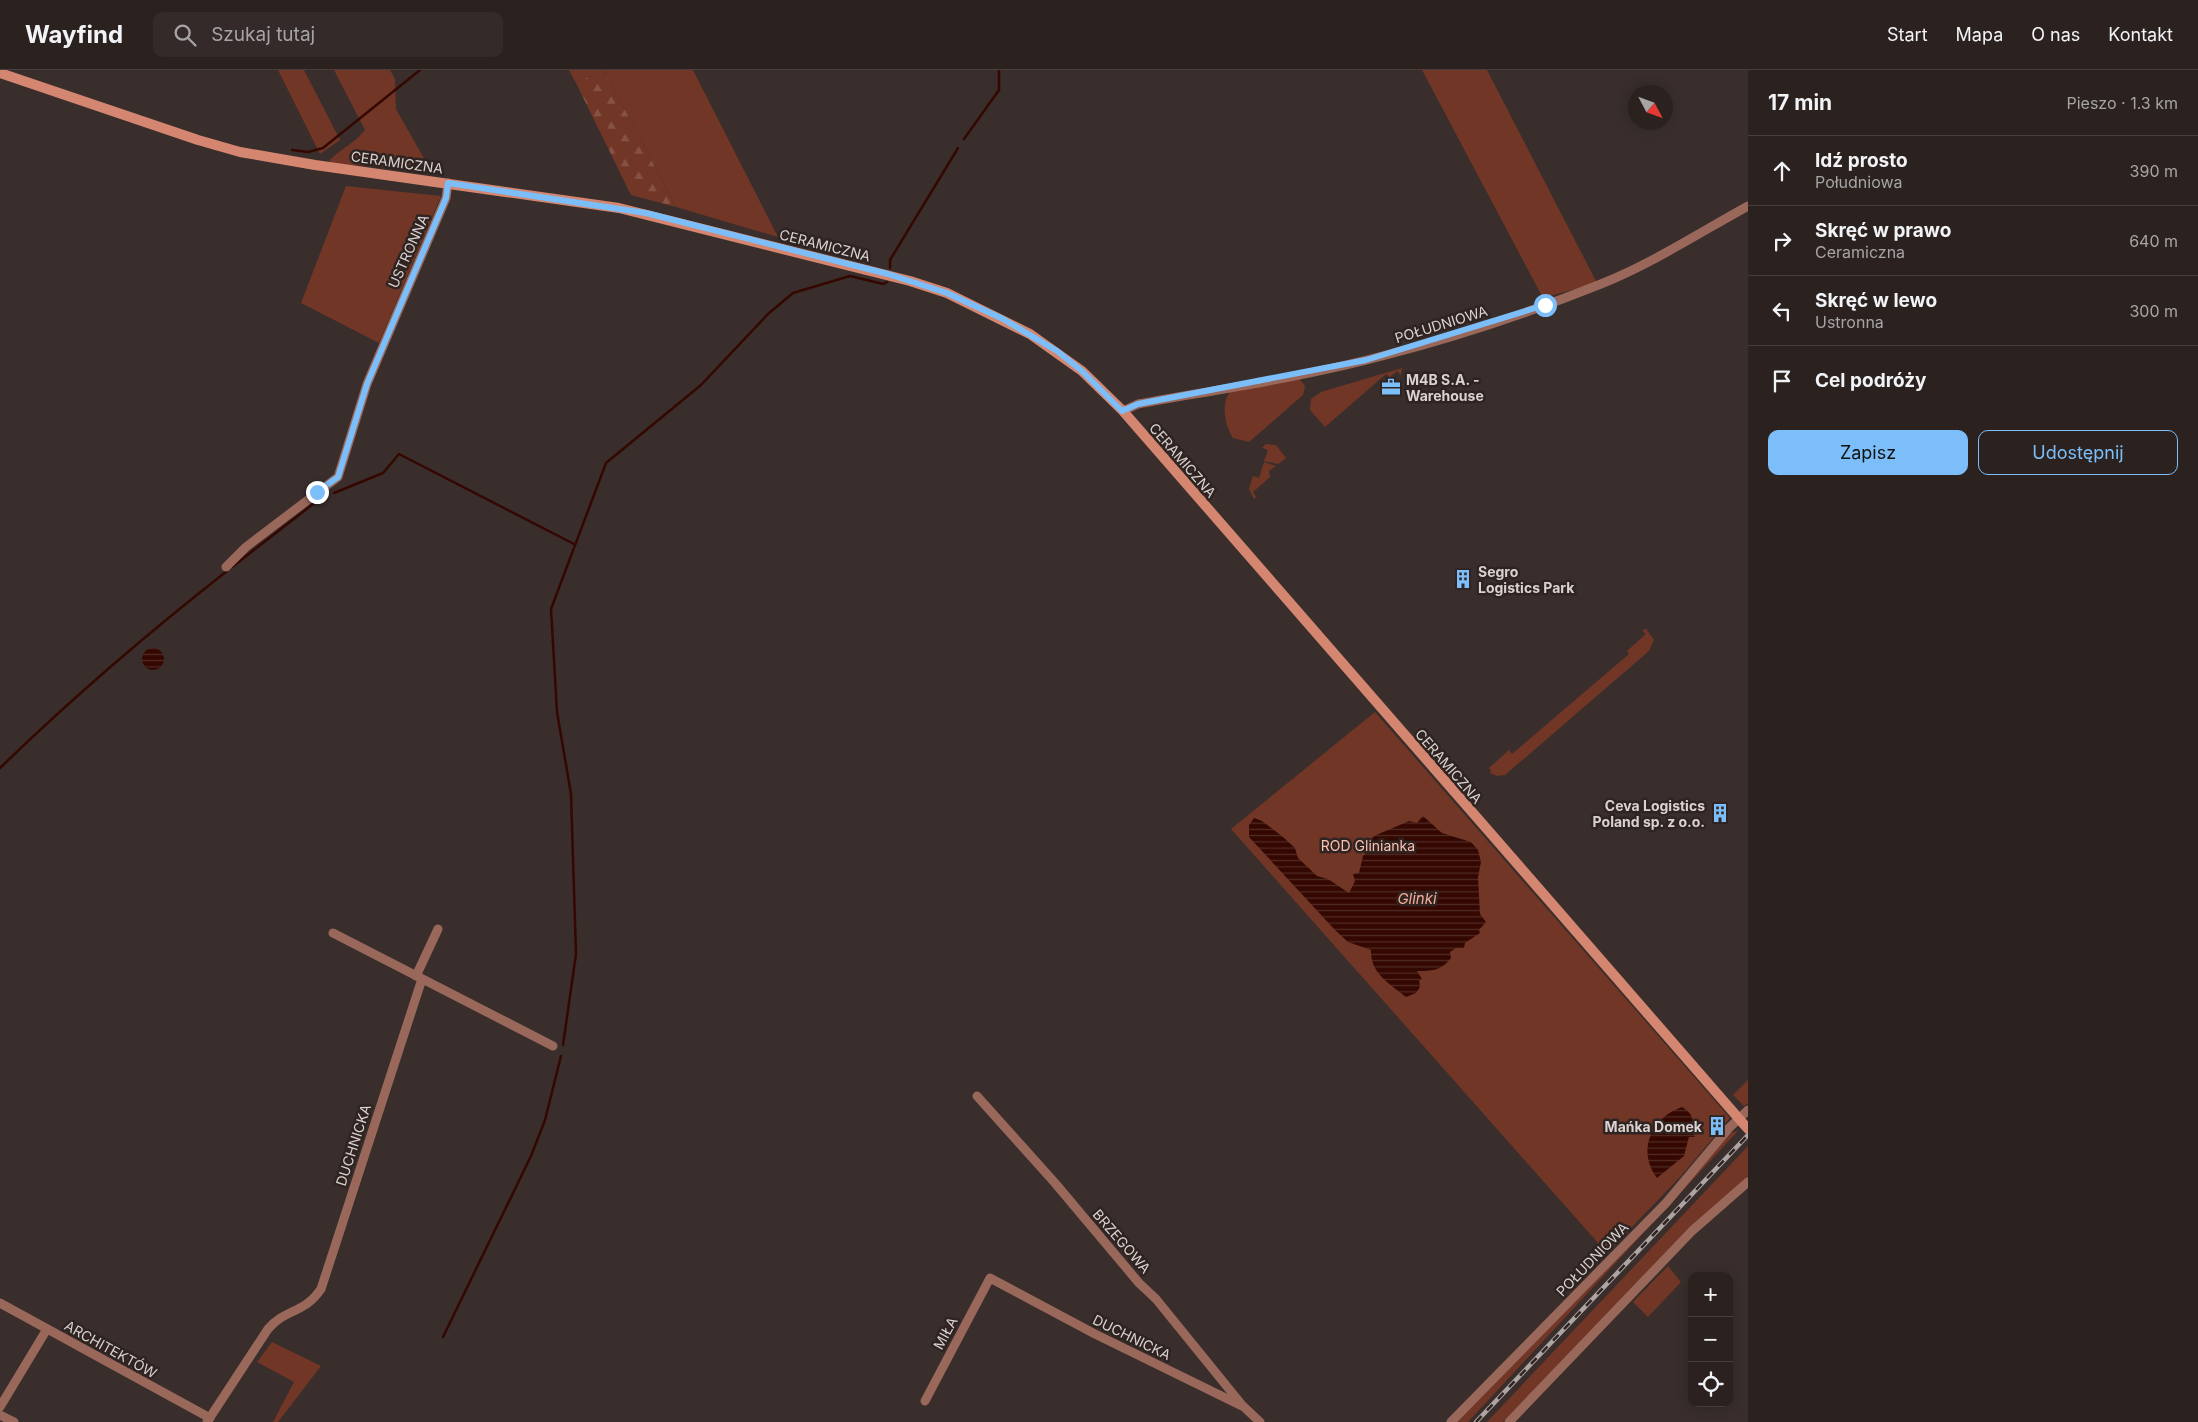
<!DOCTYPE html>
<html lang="pl">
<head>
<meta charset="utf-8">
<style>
  :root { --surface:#2b2220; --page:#332a29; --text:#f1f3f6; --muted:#a6a4a5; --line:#473f3e; --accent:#7bbef9 }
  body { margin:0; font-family:Inter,sans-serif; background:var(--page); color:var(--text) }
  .controls { position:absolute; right:15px; bottom:15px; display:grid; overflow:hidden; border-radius:10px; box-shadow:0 2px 12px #0003 }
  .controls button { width:45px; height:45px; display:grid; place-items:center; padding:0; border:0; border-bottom:1px solid var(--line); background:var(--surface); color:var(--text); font:25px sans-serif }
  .compass { position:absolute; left:1628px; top:15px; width:45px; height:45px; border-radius:50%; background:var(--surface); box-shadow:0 2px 12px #0003; rotate:131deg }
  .stop { position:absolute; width:15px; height:15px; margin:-11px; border:4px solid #7bbef9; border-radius:50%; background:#fff }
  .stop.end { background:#7bbef9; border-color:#fff; box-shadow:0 1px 5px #0008 }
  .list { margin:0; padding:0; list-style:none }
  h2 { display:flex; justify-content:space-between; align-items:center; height:65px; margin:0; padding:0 20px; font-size:21px }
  h2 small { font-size:16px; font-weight:400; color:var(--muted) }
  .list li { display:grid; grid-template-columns:32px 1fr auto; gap:15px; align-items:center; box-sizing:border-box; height:70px; padding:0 20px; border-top:1px solid var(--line) }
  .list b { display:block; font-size:19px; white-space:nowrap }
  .list p { margin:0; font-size:16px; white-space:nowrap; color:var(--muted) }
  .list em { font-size:16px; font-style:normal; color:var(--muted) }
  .actions { display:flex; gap:10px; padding:15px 20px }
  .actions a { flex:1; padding:11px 0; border:1px solid var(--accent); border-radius:10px; text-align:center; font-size:18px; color:var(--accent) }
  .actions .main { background:var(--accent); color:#111 }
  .icon { flex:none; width:28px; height:28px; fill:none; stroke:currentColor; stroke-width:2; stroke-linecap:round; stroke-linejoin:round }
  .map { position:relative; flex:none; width:1748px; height:1352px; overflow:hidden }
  header { display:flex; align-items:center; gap:30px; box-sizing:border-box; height:70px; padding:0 25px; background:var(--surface); border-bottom:1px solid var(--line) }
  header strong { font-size:24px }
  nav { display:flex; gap:28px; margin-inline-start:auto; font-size:18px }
  .search { width:350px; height:45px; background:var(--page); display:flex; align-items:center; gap:12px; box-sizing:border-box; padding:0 18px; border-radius:10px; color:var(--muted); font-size:19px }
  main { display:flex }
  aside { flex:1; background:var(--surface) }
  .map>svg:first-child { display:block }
  .green { fill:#723626 }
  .forest { fill:url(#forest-firs) }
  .water { fill:url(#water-rules) }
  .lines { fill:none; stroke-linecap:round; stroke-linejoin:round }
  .stream { stroke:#340801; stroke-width:2.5 }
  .minor { stroke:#9a685a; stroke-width:9 }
  .secondary { stroke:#d48670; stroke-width:10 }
  .rail-casing { stroke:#ada5a3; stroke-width:4.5 }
  .rail { stroke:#2f2422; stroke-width:2.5; stroke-dasharray:8; stroke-linecap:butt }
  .route { stroke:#7bbef9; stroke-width:6 }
  .labels { text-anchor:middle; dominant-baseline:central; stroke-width:5; stroke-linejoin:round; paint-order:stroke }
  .street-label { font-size:14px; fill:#d9d2d0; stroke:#2f2422 }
  .poi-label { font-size:14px; font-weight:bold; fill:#d9d2d0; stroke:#2f2422; text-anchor:start }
  .park-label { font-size:14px; fill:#fcc1b1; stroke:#2f2422 }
  .water-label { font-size:15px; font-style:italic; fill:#f7aa95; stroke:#2f2422 }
</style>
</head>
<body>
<header>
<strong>Wayfind</strong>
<div class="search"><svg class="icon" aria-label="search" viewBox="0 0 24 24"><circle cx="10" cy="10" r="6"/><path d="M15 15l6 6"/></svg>Szukaj tutaj</div>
<nav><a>Start</a><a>Mapa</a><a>O nas</a><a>Kontakt</a></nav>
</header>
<main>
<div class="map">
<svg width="1748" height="1352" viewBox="0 0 1748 1352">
  <defs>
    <pattern id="forest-firs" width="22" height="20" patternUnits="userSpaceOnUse" patternTransform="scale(1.25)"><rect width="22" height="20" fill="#723626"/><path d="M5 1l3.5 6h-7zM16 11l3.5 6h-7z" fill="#865244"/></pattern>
    <pattern id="water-rules" width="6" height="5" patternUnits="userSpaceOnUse" patternTransform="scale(1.25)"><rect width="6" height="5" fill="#340801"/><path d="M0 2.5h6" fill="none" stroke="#512b25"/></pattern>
  </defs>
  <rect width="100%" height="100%" fill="#392e2b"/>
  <!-- green -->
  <g class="green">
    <polygon points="278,0 304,0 340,70 320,84"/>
    <path d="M334,0H390L395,9L396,39L430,99L332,94L329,91C340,79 355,73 365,60Z"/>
    <polygon points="569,0 602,0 576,13"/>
    <polygon points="604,0 693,0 778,167 676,137"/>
    <polygon points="1422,0 1487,0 1597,213 1543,228"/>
    <polygon points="346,116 441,126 379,273 301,233"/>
    <polygon points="1402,298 1401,305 1397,301 1390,307 1386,304 1325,357 1310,340 1311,329 1321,322"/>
    <path d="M1298,307L1305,316L1303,325L1249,372L1233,368C1225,356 1220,332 1231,321Z"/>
    <polygon points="1266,374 1276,375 1286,388 1278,394 1264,391 1268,380 1262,378"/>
    <polygon points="1264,392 1276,396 1269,401 1270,407 1253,422 1256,427 1254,429 1249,419 1253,406 1259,408"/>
    <polygon points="1646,559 1654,570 1649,581 1505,705 1497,706 1490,703 1491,701 1489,698 1509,680 1512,684 1629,584 1627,581 1646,564 1642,560"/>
    <polygon points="1375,642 1730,1048 1681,1106 1607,1183 1231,759"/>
    <polygon points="1748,1010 1748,1033 1744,1036 1733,1025"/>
    <polygon points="1738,1061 1468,1352 1456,1352 1660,1144 1731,1063"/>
    <polygon points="1748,1076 1748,1108 1676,1172 1503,1352 1487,1352"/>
    <polygon points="1668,1196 1681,1212 1648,1247 1633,1232"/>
    <polygon points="272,1272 321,1296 278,1352 273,1352 294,1312 257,1292"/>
  </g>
  <!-- forest -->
  <polygon class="forest" points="602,0 604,0 676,137 631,125 576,13"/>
  <!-- water -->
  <g class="water">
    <circle cx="153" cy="589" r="11"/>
    <path d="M1423,746L1442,763L1471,772L1478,780L1481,792L1478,807L1480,844L1486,852L1479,860L1480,863L1465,873L1464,878H1456L1450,882L1451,888C1441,901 1432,901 1417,901L1422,909L1419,911L1420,917L1416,923L1406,927C1391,914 1370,904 1371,880L1348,872L1335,860L1249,767V755L1254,748L1262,751L1283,767L1295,778L1298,788L1317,806L1328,809L1349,823L1355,811L1353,804L1359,803L1363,786L1370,778L1368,773L1374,766L1409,751L1417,753Z"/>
    <path d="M1682,1037C1693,1044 1694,1048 1691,1060L1695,1067H1689L1684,1086L1657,1108C1636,1080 1652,1047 1682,1037Z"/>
  </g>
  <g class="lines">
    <!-- stream -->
    <g class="stream">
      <polyline points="964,69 999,20 999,0"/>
      <polyline points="292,80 308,82 323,78 420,0"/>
      <polyline points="890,198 890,190 958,78"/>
      <polyline points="334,423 383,403 399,384 574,474"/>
      <polyline points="232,497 317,431"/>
      <path d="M0,698C72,628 148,563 227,501"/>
      <polyline points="563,975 576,884 571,724 557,642 551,539 606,393 701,315 768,244 793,223 850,206 883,214 887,212"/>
      <polyline points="443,1267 531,1086 545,1050 561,986"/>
    </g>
    <!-- minor -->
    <g class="minor">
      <path d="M1123,341L1138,334C1221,319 1305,307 1386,285C1459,266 1531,242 1601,214C1653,193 1699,163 1748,136"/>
      <polyline points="226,497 246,477 338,407 367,314 446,128 448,113"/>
      <polyline points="333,863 553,976"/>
      <polyline points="416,906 438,859"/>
      <polyline points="977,1026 1055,1113 1139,1213 1156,1229 1242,1335"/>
      <polyline points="0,1233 210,1348"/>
      <polyline points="925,1331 990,1208 1095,1264 1244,1337 1260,1352"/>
      <polyline points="0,1337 47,1259"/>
      <polyline points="0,1345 14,1352"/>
      <path d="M207,1352L268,1259C286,1238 304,1244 321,1219L422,909"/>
      <polyline points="1451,1352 1666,1133 1729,1058 1748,1040"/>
      <polyline points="1509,1352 1692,1161 1748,1112"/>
    </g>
    <!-- secondary -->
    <polyline class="secondary" points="0,3 198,70 240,82 315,95 619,138 910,211 947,223 1030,264 1082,301 1123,341 1748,1059"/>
    <!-- rail casing -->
    <g class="rail-casing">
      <polyline id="rail" points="1476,1352 1748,1065"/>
    </g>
    <!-- rail -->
    <use href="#rail" class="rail"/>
  </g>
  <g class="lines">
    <!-- route -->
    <polyline class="route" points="317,422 338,407 367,314 446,128 448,113 646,143 888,204 947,223 1003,249 1057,281 1082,301 1122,341 1138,334 1366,290 1545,235"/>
  </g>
  <!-- icons -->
  <defs>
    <g id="office-bare" transform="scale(1.5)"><path d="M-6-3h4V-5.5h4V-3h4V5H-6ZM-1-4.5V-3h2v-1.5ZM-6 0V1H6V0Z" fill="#7bbef9" stroke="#2f2422" stroke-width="2.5" paint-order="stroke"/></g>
    <g id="building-bare" transform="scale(1.5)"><path d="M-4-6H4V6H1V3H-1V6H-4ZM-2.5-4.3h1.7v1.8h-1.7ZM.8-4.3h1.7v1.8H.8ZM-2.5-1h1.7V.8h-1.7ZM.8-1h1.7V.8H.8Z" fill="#7bbef9" stroke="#2f2422" stroke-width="2.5" paint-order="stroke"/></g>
  </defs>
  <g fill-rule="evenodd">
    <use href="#office-bare" x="1391" y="317"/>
    <use href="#building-bare" x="1463" y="509"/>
    <use href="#building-bare" x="1720" y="743"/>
    <use href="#building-bare" x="1717" y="1056"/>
  </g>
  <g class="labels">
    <!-- street labels -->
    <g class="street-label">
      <text transform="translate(397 92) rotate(8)">CERAMICZNA</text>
      <text transform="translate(825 175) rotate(14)">CERAMICZNA</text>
      <text transform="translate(408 181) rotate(-66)">USTRONNA</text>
      <text transform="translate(1441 254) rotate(-17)">POŁUDNIOWA</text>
      <text transform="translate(1183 390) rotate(49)">CERAMICZNA</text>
      <text transform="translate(1449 696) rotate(49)">CERAMICZNA</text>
      <text transform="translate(353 1075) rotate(-72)">DUCHNICKA</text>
      <text transform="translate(1122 1171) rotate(49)">BRZEGOWA</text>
      <text transform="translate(1592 1189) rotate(-46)">POŁUDNIOWA</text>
      <text transform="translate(945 1263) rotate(-62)">MIŁA</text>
      <text transform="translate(1132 1267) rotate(26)">DUCHNICKA</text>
      <text transform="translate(111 1279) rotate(29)">ARCHITEKTÓW</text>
    </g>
    <!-- poi labels -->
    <g class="poi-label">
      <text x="1406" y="309">M4B S.A. -<tspan x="1406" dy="16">Warehouse</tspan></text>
      <text x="1478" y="501">Segro<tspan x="1478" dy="16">Logistics Park</tspan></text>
      <text x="1705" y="735" text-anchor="end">Ceva Logistics<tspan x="1705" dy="16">Poland sp. z o.o.</tspan></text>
      <text x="1702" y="1056" text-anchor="end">Mańka Domek</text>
    </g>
    <!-- park labels -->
    <g class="park-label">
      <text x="1368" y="775">ROD Glinianka</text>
    </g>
    <!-- water labels -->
    <g class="water-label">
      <text x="1417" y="828">Glinki</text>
    </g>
  </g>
</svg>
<div class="controls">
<button>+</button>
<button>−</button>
<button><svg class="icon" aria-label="locate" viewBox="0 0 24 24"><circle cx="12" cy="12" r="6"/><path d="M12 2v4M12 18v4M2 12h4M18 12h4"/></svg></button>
</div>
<svg class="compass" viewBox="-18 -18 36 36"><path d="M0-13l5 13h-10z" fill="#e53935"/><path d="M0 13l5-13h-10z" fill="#a6a4a5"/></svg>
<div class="stop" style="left:1545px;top:235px"></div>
<div class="stop end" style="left:317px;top:422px"></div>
</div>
<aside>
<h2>17 min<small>Pieszo · 1.3 km</small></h2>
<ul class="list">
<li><svg class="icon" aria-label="ahead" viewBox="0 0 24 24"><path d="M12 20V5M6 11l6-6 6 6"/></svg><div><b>Idź prosto</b><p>Południowa</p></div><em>390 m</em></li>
<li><svg class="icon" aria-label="right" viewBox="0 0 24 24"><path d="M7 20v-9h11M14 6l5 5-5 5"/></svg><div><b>Skręć w prawo</b><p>Ceramiczna</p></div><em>640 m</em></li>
<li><svg class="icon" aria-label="left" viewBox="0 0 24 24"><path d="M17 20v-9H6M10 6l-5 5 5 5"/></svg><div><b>Skręć w lewo</b><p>Ustronna</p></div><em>300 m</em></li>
<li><svg class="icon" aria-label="arrive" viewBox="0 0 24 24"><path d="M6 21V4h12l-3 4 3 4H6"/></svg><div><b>Cel podróży</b></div></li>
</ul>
<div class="actions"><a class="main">Zapisz</a><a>Udostępnij</a></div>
</aside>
</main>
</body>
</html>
